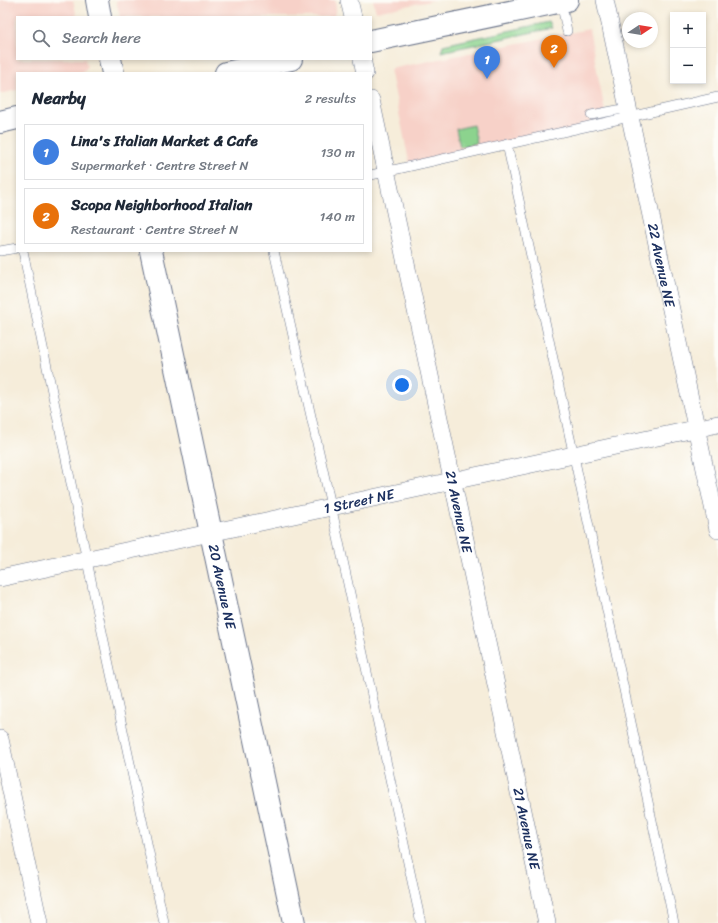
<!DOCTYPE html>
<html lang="en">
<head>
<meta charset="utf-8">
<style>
  :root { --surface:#fff; --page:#f2f2f3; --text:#1f2937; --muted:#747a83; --line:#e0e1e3; --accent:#7c3aed }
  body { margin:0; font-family:Sriracha,sans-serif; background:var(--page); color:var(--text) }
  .controls { position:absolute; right:12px; top:12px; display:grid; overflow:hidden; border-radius:0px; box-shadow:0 2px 6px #0003 }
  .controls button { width:36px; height:36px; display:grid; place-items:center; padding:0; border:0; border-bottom:1px solid var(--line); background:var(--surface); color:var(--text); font:20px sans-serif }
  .compass { position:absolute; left:622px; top:12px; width:36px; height:36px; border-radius:50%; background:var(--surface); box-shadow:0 2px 6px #0003; rotate:78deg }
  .you { position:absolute; left:402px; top:385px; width:14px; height:14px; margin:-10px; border:3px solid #fff; border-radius:50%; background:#1a73e8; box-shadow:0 0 0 6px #1a73e833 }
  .badge { display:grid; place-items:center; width:26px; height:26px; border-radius:50%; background:var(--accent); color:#fff; font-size:13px; font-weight:700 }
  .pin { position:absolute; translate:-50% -33px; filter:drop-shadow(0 1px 2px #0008) }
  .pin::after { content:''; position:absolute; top:21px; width:14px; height:12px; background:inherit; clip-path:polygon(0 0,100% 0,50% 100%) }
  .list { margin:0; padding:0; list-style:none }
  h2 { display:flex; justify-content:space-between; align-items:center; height:52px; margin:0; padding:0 16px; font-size:17px }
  h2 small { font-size:13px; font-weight:400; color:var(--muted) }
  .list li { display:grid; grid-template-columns:26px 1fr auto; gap:12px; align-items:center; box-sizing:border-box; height:56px; margin:0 8px 8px; padding:0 8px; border:1px solid var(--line); border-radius:0px }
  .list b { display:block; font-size:15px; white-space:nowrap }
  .list p { margin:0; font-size:13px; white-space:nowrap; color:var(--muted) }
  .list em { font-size:13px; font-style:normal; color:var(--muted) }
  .icon { flex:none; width:22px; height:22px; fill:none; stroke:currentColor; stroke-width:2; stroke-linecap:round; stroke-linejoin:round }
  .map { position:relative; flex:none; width:718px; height:923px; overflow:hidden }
  .search { position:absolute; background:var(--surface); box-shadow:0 2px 6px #0003; left:16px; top:16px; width:356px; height:44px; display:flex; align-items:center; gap:10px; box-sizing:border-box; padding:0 14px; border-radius:0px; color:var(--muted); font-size:15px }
  .panel { position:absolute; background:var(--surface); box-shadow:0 2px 6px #0003; left:16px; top:72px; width:356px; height:180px; border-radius:0px }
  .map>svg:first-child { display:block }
  .built { fill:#f7d1c8 }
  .green { fill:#8cd38e; stroke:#548176 }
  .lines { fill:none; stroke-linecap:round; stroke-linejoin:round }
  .service-casing { stroke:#687289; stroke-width:10 }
  .minor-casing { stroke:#687289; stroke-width:18 }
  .tertiary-casing { stroke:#687289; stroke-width:24 }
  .secondary-casing { stroke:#687289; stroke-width:24 }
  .service { stroke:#fff; stroke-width:9 }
  .minor { stroke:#fff; stroke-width:17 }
  .tertiary { stroke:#fff; stroke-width:22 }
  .secondary { stroke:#fff; stroke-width:22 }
  .labels { text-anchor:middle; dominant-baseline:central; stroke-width:3; stroke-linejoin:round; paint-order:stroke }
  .street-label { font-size:14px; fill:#1b2f5e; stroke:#fdfcf7 }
</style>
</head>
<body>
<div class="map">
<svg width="718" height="923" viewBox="0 0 718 923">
  <rect width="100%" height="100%" fill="#fdfcf7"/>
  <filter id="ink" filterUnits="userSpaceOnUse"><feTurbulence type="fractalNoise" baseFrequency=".025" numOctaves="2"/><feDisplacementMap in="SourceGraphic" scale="8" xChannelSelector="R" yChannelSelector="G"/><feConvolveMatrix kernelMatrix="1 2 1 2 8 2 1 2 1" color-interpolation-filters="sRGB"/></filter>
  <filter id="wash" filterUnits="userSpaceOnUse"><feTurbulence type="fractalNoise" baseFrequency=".012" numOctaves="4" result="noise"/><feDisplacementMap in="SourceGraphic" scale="16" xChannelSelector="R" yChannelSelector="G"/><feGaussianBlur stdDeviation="0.9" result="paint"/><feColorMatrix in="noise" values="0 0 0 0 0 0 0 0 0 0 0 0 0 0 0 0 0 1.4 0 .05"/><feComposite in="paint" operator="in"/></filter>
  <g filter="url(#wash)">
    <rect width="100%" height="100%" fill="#f6edda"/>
    <!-- built -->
    <g class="built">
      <polygon points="0,0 73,0 77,17 17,17 17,59 85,59 87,67 83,73 17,73 17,90 0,94"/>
      <polygon points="116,0 335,0 336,10 333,17 120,17"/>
      <polygon points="373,0 435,0 376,12"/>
      <polygon points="589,29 607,122 410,166 390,69"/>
    </g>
    <!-- green -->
    <g class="green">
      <polygon points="549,22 552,28 441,52 443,45"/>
      <polygon points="473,125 477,143 460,147 456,129"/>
    </g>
  </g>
  <g filter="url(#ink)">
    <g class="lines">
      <!-- service casing -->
      <g class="service-casing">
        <g id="service">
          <polyline points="561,1 567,31"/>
          <polyline points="591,115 628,108"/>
          <polyline points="507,144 674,923"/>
          <polyline points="371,175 718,97"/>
          <polyline points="0,251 17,248"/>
          <polyline points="23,251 91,580 164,923"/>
          <polyline points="274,251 334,519 421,923"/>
        </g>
      </g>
      <!-- minor casing -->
      <g class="minor-casing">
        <g id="minor">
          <polyline points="349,0 353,17"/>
          <path id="s1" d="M605,0L718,530"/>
          <polyline points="362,59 365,73"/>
          <path id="s2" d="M371,100L547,923"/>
          <path id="s3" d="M0,578L718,424"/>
          <polyline points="0,739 39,923"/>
        </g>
      </g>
      <!-- tertiary casing -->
      <g class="tertiary-casing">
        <g id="tertiary">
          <polyline points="97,0 100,17"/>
          <polyline points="110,59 113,73"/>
          <path id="s4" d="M151,251L294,923"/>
        </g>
      </g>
      <!-- secondary casing -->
      <g class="secondary-casing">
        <g id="secondary">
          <polyline points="371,41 567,0"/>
          <polyline points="226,73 291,59"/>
          <polyline points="0,122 17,118"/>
        </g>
      </g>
      <!-- service -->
      <use href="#service" class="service"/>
      <!-- minor -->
      <use href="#minor" class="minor"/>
      <!-- tertiary -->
      <use href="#tertiary" class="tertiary"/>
      <!-- secondary -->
      <use href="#secondary" class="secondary"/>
    </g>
  </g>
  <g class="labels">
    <!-- street labels -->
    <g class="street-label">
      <text stroke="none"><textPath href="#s1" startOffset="271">22 Avenue NE</textPath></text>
      <text stroke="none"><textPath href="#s3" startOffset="367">1 Street NE</textPath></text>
      <text stroke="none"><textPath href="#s2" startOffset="421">21 Avenue NE</textPath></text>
      <text stroke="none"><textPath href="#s4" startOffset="343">20 Avenue NE</textPath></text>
      <text stroke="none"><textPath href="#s2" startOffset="745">21 Avenue NE</textPath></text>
    </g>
  </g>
</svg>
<div class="controls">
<button>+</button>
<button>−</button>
</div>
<svg class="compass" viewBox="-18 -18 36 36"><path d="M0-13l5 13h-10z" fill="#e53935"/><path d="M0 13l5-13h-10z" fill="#747a83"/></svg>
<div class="you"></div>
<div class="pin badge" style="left:487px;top:79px;background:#3f7fe0">1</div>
<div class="pin badge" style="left:554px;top:68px;background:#e8710a">2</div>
<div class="search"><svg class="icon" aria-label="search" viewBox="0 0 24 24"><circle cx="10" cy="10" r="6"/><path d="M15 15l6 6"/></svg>Search here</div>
<section class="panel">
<h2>Nearby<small>2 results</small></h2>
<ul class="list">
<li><span class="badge" style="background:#3f7fe0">1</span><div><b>Lina's Italian Market &amp; Cafe</b><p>Supermarket · Centre Street N</p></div><em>130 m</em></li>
<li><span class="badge" style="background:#e8710a">2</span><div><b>Scopa Neighborhood Italian</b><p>Restaurant · Centre Street N</p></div><em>140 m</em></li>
</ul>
</section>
</div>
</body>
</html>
